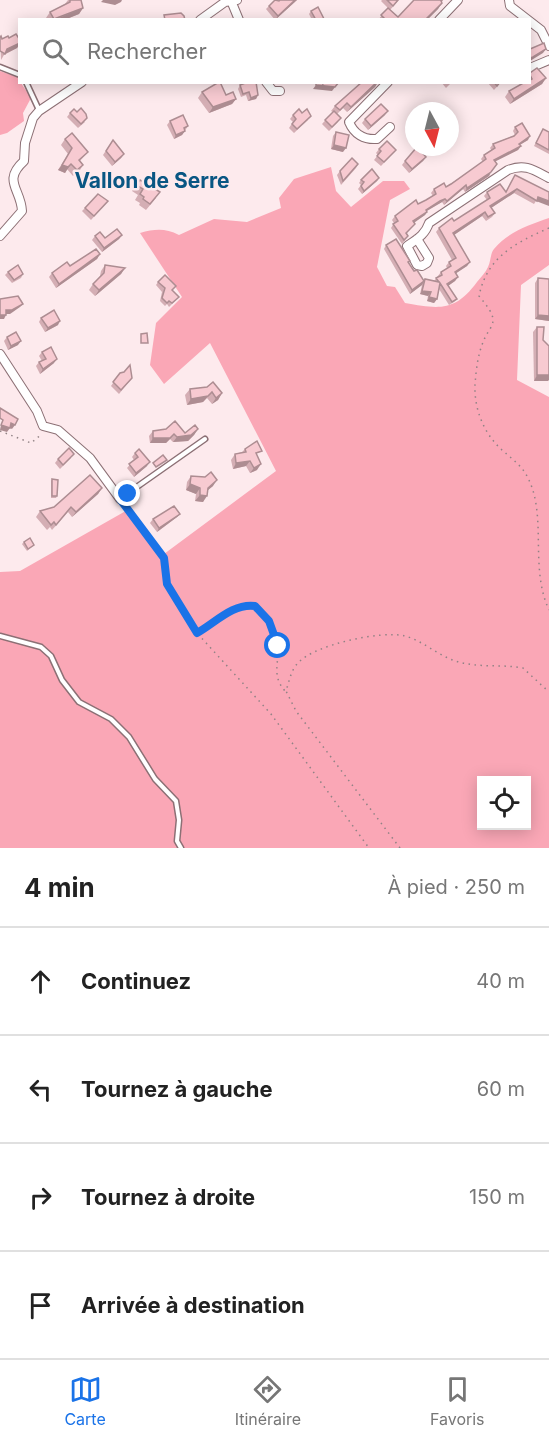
<!DOCTYPE html>
<html lang="fr">
<head>
<meta charset="utf-8">
<style>
  :root { --surface:#fff; --page:#f2f2f2; --text:#222; --muted:#767676; --line:#e0e0e0; --accent:#1a73e8 }
  body { margin:0; font-family:Inter,sans-serif; background:var(--page); color:var(--text) }
  .controls { position:absolute; right:18px; bottom:18px; display:grid; overflow:hidden; border-radius:0px; box-shadow:0 3px 15px #0003 }
  .controls button { width:54px; height:54px; display:grid; place-items:center; padding:0; border:0; border-bottom:2px solid var(--line); background:var(--surface); color:var(--text); font:30px sans-serif }
  .compass { position:absolute; left:405px; top:102px; width:54px; height:54px; border-radius:50%; background:var(--surface); box-shadow:0 3px 15px #0003; rotate:173deg }
  .stop { position:absolute; width:18px; height:18px; margin:-14px; border:4px solid #1a73e8; border-radius:50%; background:#fff }
  .stop.end { background:#1a73e8; border-color:#fff; box-shadow:0 2px 6px #0008 }
  .list { margin:0; padding:0; list-style:none }
  h2 { display:flex; justify-content:space-between; align-items:center; height:78px; margin:0; padding:0 24px; font-size:26px }
  h2 small { font-size:20px; font-weight:400; color:var(--muted) }
  .list li { display:grid; grid-template-columns:39px 1fr auto; gap:18px; align-items:center; box-sizing:border-box; height:108px; padding:0 24px; border-top:2px solid var(--line) }
  .list b { display:block; font-size:22px; white-space:nowrap }
  .list em { font-size:20px; font-style:normal; color:var(--muted) }
  .icon { flex:none; width:33px; height:33px; fill:none; stroke:currentColor; stroke-width:2; stroke-linecap:round; stroke-linejoin:round }
  .map { position:relative; flex:none; width:549px; height:848px; overflow:hidden }
  .search { position:absolute; background:var(--surface); box-shadow:0 3px 15px #0003; left:18px; right:18px; top:18px; height:66px; display:flex; align-items:center; gap:15px; box-sizing:border-box; padding:0 21px; border-radius:0px; color:var(--muted); font-size:22px }
  .sheet { height:510px; background:var(--surface) }
  nav { display:flex; justify-content:space-around; align-items:center; box-sizing:border-box; height:84px; border-top:2px solid var(--line); background:var(--surface); font-size:16px; color:var(--muted) }
  nav a { display:grid; justify-items:center; gap:3px }
  nav .on { color:var(--accent) }
  .map>svg:first-child { display:block }
  .green { fill:#faa7b6; fill-rule:evenodd }
  .lines { fill:none; stroke-linecap:round; stroke-linejoin:round }
  .service-casing { stroke:#8c7075; stroke-width:7 }
  .minor-casing { stroke:#8c7075; stroke-width:10 }
  .path { stroke:#918285; stroke-width:1.5; stroke-dasharray:1.5 4.5; stroke-linecap:butt }
  .service { stroke:#fff; stroke-width:4 }
  .minor { stroke:#fff; stroke-width:8 }
  .wall { fill:#d4aeb4 }
  .shaded-wall { fill:#ad8d92 }
  .building { fill:#f7cad1; stroke:#ad8d92; stroke-width:1.5 }
  .route { stroke:#1a73e8; stroke-width:8 }
  .labels { text-anchor:middle; dominant-baseline:central; stroke-width:5; stroke-linejoin:round; paint-order:stroke }
  .neighbourhood-label { font-size:21px; font-weight:bold; fill:#095683; stroke:#fdeaed }
</style>
</head>
<body>
<div class="map">
<svg width="549" height="848" viewBox="0 0 549 848">
  <rect width="100%" height="100%" fill="#fdeaed"/>
  <!-- green -->
  <g class="green">
    <polygon points="0,71 17,77 31,98 23,113 24,121 7,133 0,135"/>
    <path d="M331,167L336,191L351,207L383,181H404L410,189L390,200L377,267L387,286L395,287L405,303C439,309 455,312 477,282C481,277 486,272 488,267C491,261 490,254 494,249C508,232 529,225 549,218V265L521,285L517,380L549,397V848H0V572L20,571L131,508L164,554L276,471L210,343L164,384L150,365L156,323L182,297L140,233C155,229 165,228 179,235L214,219L247,222L281,208L279,198L294,179ZM482,780H526V826H482Z"/>
  </g>
  <g class="lines">
    <!-- service casing -->
    <g class="service-casing">
      <g id="service">
        <polyline points="0,67 20,75"/>
        <polyline points="26,82 39,110"/>
        <polyline points="121,498 205,439"/>
        <polyline points="0,636 41,647 51,656 62,680 79,702 111,719 129,737 155,779 176,801 179,820 177,841 181,848"/>
      </g>
    </g>
    <!-- minor casing -->
    <g class="minor-casing">
      <g id="minor">
        <polyline points="509,0 510,6 541,30 549,46"/>
        <polyline points="232,3 239,20"/>
        <polyline points="200,20 225,2 237,0"/>
        <polyline points="439,20 458,0"/>
        <polyline points="530,68 549,60"/>
        <polyline points="266,82 273,91 280,91"/>
        <path d="M388,82L349,122C354,134 364,140 377,139L390,127"/>
        <path d="M0,236L22,211C21,189 2,181 24,161L25,143L33,118L39,111L82,82"/>
        <path d="M417,239L429,258L427,263L422,266L417,265L407,246C417,239 425,235 429,223L508,170C525,163 534,170 549,178"/>
        <polyline points="0,354 37,411 43,426 58,430 90,458 120,499"/>
      </g>
    </g>
    <!-- path -->
    <g class="path">
      <path d="M549,228C515,243 487,257 479,296C483,301 490,309 492,315C496,325 487,331 484,340C478,353 476,370 475,385C474,409 484,434 502,450C511,458 521,465 527,476C548,515 529,567 549,610"/>
      <polyline points="0,431 31,443 42,434"/>
      <polyline points="125,506 164,558 167,584 197,633 271,714 369,848"/>
      <path d="M198,632C216,623 233,603 255,606C267,614 276,632 277,646C280,664 271,675 285,691"/>
      <path d="M400,848L296,711L286,691C289,682 291,669 299,662C315,645 381,630 405,636C424,641 439,657 459,662C480,668 501,664 523,668L549,692"/>
    </g>
    <!-- service -->
    <use href="#service" class="service"/>
    <!-- minor -->
    <use href="#minor" class="minor"/>
  </g>
  <!-- wall -->
  <g class="wall">
    <polygon points="68,0 81,0 83,8 79,14 64,20 47,20 46,18 50,12 65,4"/>
    <polygon points="280,0 297,0 275,20 266,9 269,6"/>
    <polygon points="382,0 399,0 390,10 398,17 443,0 438,9 427,20 378,20 388,8 381,1"/>
    <polygon points="311,11 323,20 312,20 309,14"/>
    <polygon points="0,37 2,39 9,38 20,40 20,44 17,48 4,55 1,60"/>
    <polygon points="530,73 546,78 542,84 510,104 505,97 509,91 530,82"/>
    <polygon points="378,82 375,87 347,112 343,108 337,114 338,122 329,131 322,124 333,112 331,111 335,106"/>
    <polygon points="441,82 452,82 446,88"/>
    <polygon points="488,82 501,82 494,90 488,83"/>
    <polygon points="240,85 258,95 256,99 248,101 246,95 241,97 238,89"/>
    <polygon points="202,92 226,95 236,99 232,104 209,113 198,98"/>
    <polygon points="70,113 85,122 78,128 67,117"/>
    <polygon points="302,113 308,120 294,133 289,128 293,122 290,119 293,115"/>
    <polygon points="385,115 368,130 362,123 365,119"/>
    <polygon points="170,121 188,126 182,135 174,139 167,125"/>
    <polygon points="515,127 528,140 520,145 521,146 518,150 496,161 489,176 465,192 463,189 444,205 442,202 427,211 425,215 414,222 415,224 407,233 408,236 402,244 391,228 394,223 392,220 395,216 426,200 433,196 431,193 434,189 446,187 483,162 481,159 484,155 492,151 490,148 493,144 515,135 513,131"/>
    <polygon points="543,129 549,132 549,154 534,146"/>
    <polygon points="336,132 343,152 331,149 333,136"/>
    <polygon points="65,139 88,152 80,161 83,165 80,170 73,176 67,169 65,173 58,170 68,154 61,145"/>
    <polygon points="113,140 124,154 121,158 112,166 103,155"/>
    <polygon points="379,149 396,150 381,166 374,160 378,155 376,153"/>
    <polygon points="426,157 423,161 409,173 402,165 405,161"/>
    <polygon points="358,164 356,168 341,185 337,175 340,171"/>
    <polygon points="515,175 536,201 534,204 514,193 491,208 495,213 492,217 486,221 482,216 454,235 470,262 467,266 456,273 458,277 455,281 448,286 457,299 454,302 449,305 439,289 437,299 434,303 427,301 428,296 420,294 422,285 410,294 384,249 386,245 410,261 409,263 414,271 424,281 425,279 434,281 441,272 447,268 446,266 449,262 452,260 436,232 439,228 454,221 487,200 484,196 487,192 506,192"/>
    <polygon points="379,178 377,181 362,194 358,189 361,185 359,183 361,180"/>
    <polygon points="140,180 156,198 146,210 139,205 140,203 135,200 138,195 132,191"/>
    <polygon points="108,201 91,220 82,211 85,208"/>
    <polygon points="122,235 119,239 102,252 92,240 95,236 105,238"/>
    <polygon points="100,254 97,259 56,288 49,277 52,273"/>
    <polygon points="105,265 125,268 121,274 95,296 89,290 93,284 100,276 101,271"/>
    <polygon points="8,272 23,274 21,278 12,283 5,275"/>
    <polygon points="538,278 549,279 549,321 535,319 535,283"/>
    <polygon points="158,282 173,291 176,300 169,307 167,304 165,306 160,301 162,292 156,285"/>
    <polygon points="41,318 58,325 45,332 39,322"/>
    <polygon points="537,327 543,340 548,381 534,381 533,332"/>
    <polygon points="7,337 18,345 8,350 4,341"/>
    <polygon points="42,352 54,363 40,374 36,366 39,362 42,361 39,356"/>
    <polygon points="124,372 132,378 119,394 111,386 120,373"/>
    <polygon points="190,389 222,393 218,400 212,404 207,398 203,402 187,405 185,395"/>
    <polygon points="198,429 194,435 188,441 173,442 170,439 166,443 150,443 149,436 153,431 185,433"/>
    <polygon points="245,449 257,456 257,470 250,473 246,466 233,469 231,460 235,454 242,452"/>
    <polygon points="135,453 147,466 134,477 127,468 134,460 132,457"/>
    <polygon points="71,458 60,469 55,463 58,459"/>
    <polygon points="191,476 213,486 208,490 203,502 195,501 196,494 186,490 187,482"/>
    <polygon points="52,479 57,496 56,498 51,498 51,481"/>
    <polygon points="102,488 98,494 72,517 68,512 52,530 50,527 47,530 36,517 40,511 54,507"/>
    <polygon points="180,514 177,517 157,532 150,523 153,519"/>
    <polygon points="24,542 34,545 27,551 22,544"/>
  </g>
  <!-- shaded-wall -->
  <g class="shaded-wall">
    <polygon points="103,0 122,0 121,2 115,5 101,2"/>
    <polygon points="295,0 297,0 275,20 278,16"/>
    <polygon points="442,3 438,9 427,20 425,20"/>
    <polygon points="83,8 79,14 64,20 54,20"/>
    <polygon points="20,43 17,48 3,55 7,49"/>
    <polygon points="546,49 543,53 530,61 530,58"/>
    <polygon points="546,78 542,84 510,104 514,99"/>
    <polygon points="339,82 332,91 313,89 316,85"/>
    <polygon points="378,82 375,87 347,112 351,107"/>
    <polygon points="258,95 256,99 248,101 251,98"/>
    <polygon points="236,99 232,104 209,113 213,107"/>
    <polygon points="388,111 385,115 368,130 371,126"/>
    <polygon points="185,131 182,135 174,139 176,135"/>
    <polygon points="530,136 528,140 516,147 519,144"/>
    <polygon points="334,145 346,148 343,152 331,149"/>
    <polygon points="521,146 518,150 492,163 494,160"/>
    <polygon points="124,154 121,158 112,166 115,162"/>
    <polygon points="426,157 423,161 409,173 412,169"/>
    <polygon points="71,164 65,173 58,170 62,165"/>
    <polygon points="491,172 489,176 465,192 467,188"/>
    <polygon points="379,178 377,181 362,194 364,191"/>
    <polygon points="466,185 463,189 444,205 447,201"/>
    <polygon points="517,189 514,193 488,210 490,206"/>
    <polygon points="538,197 549,201 549,206 536,201"/>
    <polygon points="445,199 442,202 423,213 426,210"/>
    <polygon points="427,212 425,215 411,225 413,221"/>
    <polygon points="485,212 482,216 451,237 453,233"/>
    <polygon points="122,235 119,239 102,252 104,248"/>
    <polygon points="100,254 97,259 56,288 59,284"/>
    <polygon points="470,262 467,266 452,276 455,272"/>
    <polygon points="125,268 121,274 95,296 99,290"/>
    <polygon points="458,277 455,281 445,288 447,284"/>
    <polygon points="424,281 422,285 410,294 412,290"/>
    <polygon points="422,291 431,292 428,296 420,294"/>
    <polygon points="429,297 437,299 434,303 427,301"/>
    <polygon points="23,304 20,307 10,314 4,314 6,310"/>
    <polygon points="0,315 6,315 4,319 0,319"/>
    <polygon points="538,315 549,316 549,321 535,319"/>
    <polygon points="60,321 58,325 45,332 48,328"/>
    <polygon points="21,341 18,345 8,350 11,346"/>
    <polygon points="57,359 54,363 40,374 43,369"/>
    <polygon points="537,375 549,375 549,380 548,381 534,381"/>
    <polygon points="212,392 203,402 187,405 191,399"/>
    <polygon points="222,393 218,400 212,404 216,398"/>
    <polygon points="11,423 15,425 12,429 8,427"/>
    <polygon points="1,425 10,428 7,432 0,430"/>
    <polygon points="198,429 194,435 188,441 173,442 177,437"/>
    <polygon points="174,434 170,439 166,443 150,443 153,438"/>
    <polygon points="250,461 246,466 233,469 236,463"/>
    <polygon points="150,462 147,466 134,477 136,473"/>
    <polygon points="261,464 257,470 250,473 254,468"/>
    <polygon points="217,480 213,486 203,494 208,488"/>
    <polygon points="190,484 200,488 196,494 186,490"/>
    <polygon points="102,488 98,494 72,517 76,512"/>
    <polygon points="200,495 207,496 203,502 195,501"/>
    <polygon points="180,514 177,517 157,532 159,528"/>
  </g>
  <!-- building -->
  <g class="building">
    <polygon points="70,0 81,0 83,8 54,19 50,12 70,2"/>
    <polygon points="275,0 279,1 280,0 295,0 278,16 269,6"/>
    <polygon points="387,0 398,0 393,6"/>
    <polygon points="414,0 442,0 441,1 442,3 425,20 386,20 381,15 388,8 398,17"/>
    <polygon points="318,7 324,19 322,20 316,20 311,11"/>
    <polygon points="181,13 184,16 185,20 165,20 164,15"/>
    <polygon points="16,34 20,40 20,43 7,49 5,54 0,51 0,37 1,36 2,39 8,36 9,38"/>
    <polygon points="544,43 546,49 533,57 530,58 530,49"/>
    <polygon points="537,68 546,78 514,99 509,91 525,82 530,82 530,80 532,79 530,75 530,73"/>
    <polygon points="219,82 220,82 226,95 233,92 236,99 213,107 202,92"/>
    <polygon points="248,82 256,82 258,95 251,98 249,92 243,94 240,85"/>
    <polygon points="316,82 323,82 323,84 325,82 339,82 335,87 316,85"/>
    <polygon points="362,82 377,82 351,107 347,103 340,110 335,106"/>
    <polygon points="494,82 500,82 497,86"/>
    <polygon points="381,104 388,111 371,126 365,119"/>
    <polygon points="81,108 86,114 87,118 81,124 70,113 74,109 77,112"/>
    <polygon points="299,109 302,113 307,109 311,116 297,129 292,124 296,119 293,115"/>
    <polygon points="334,111 341,118 332,127 325,120"/>
    <polygon points="183,115 188,126 184,128 185,131 176,135 170,121"/>
    <polygon points="522,123 530,136 519,144 521,146 494,160 497,164 491,172 467,188 466,185 447,201 445,199 440,201 426,210 427,212 413,221 415,224 406,233 408,236 404,240 393,224 398,221 395,216 416,200 418,204 426,200 436,194 434,189 444,183 446,187 451,184 486,159 484,155 495,148 493,144 514,136 518,132 515,127"/>
    <polygon points="543,129 549,132 549,150 536,143"/>
    <polygon points="336,132 349,135 346,148 334,145"/>
    <polygon points="72,133 88,152 79,160 83,165 77,170 71,164 68,167 62,165 72,148 65,139"/>
    <polygon points="113,140 124,154 115,162 106,151"/>
    <polygon points="387,141 396,150 384,162 377,156 381,151 379,149"/>
    <polygon points="417,147 426,157 412,169 405,161"/>
    <polygon points="352,158 358,164 343,181 340,171"/>
    <polygon points="372,169 379,178 364,191 361,186 364,182 361,180"/>
    <polygon points="515,175 549,192 549,201 538,197 537,201 517,189 490,206 495,213 488,217 485,212 453,233 470,262 455,272 458,277 447,284 457,299 452,302 440,283 437,299 429,297 431,292 422,291 425,279 439,282 436,278 442,275 441,272 451,266 449,262 456,258 439,228 452,218 454,221 490,198 487,192 500,184 506,192"/>
    <polygon points="140,180 160,192 150,204 143,199 144,197 140,194 143,189 136,185"/>
    <polygon points="98,194 108,201 94,216 85,208"/>
    <polygon points="117,229 122,235 104,248 95,236 100,232 105,238"/>
    <polygon points="396,239 410,261 408,262 414,271 417,270 424,281 412,290 386,245"/>
    <polygon points="96,249 100,254 59,284 52,273 67,262 70,266"/>
    <polygon points="18,265 23,274 14,280 8,272"/>
    <polygon points="105,265 125,268 99,290 93,284 104,273"/>
    <polygon points="165,275 176,286 172,290 179,297 172,303 169,301 167,303 162,298 165,288 158,282"/>
    <polygon points="538,278 549,279 549,316 538,315"/>
    <polygon points="18,296 23,304 12,310 6,310 6,315 0,315 0,299"/>
    <polygon points="54,310 60,321 48,328 41,318"/>
    <polygon points="537,327 544,327 543,340 549,346 549,375 537,375"/>
    <polygon points="16,332 21,341 11,346 7,337"/>
    <polygon points="147,333 148,343 141,343 141,334"/>
    <polygon points="51,347 57,359 43,369 39,362 46,359 42,352"/>
    <polygon points="130,365 132,378 121,390 113,382 120,373 124,372"/>
    <polygon points="213,382 222,393 216,398 212,392 208,396 191,399 190,389 207,387"/>
    <polygon points="0,408 18,419 15,425 11,423 10,428 1,425 3,420 0,418"/>
    <polygon points="175,421 185,433 195,425 198,429 191,435 177,437 174,434 170,438 153,438 153,431 166,429"/>
    <polygon points="257,441 262,451 256,453 261,464 254,468 250,461 236,463 235,454 246,452 245,449"/>
    <polygon points="69,448 74,454 63,465 58,459"/>
    <polygon points="139,449 150,462 136,473 129,464 138,457 135,453"/>
    <polygon points="163,455 167,460 156,467 153,463"/>
    <polygon points="211,472 217,480 208,488 207,496 200,495 200,488 190,484 191,476 205,477"/>
    <polygon points="90,475 102,488 76,512 71,507 56,525 54,522 51,525 40,511 54,507"/>
    <polygon points="52,479 58,480 57,496 52,496"/>
    <polygon points="174,506 180,514 159,528 153,519"/>
    <polygon points="30,538 34,545 28,549 24,542"/>
  </g>
  <g class="lines">
    <!-- route -->
    <path class="route" d="M128,494L120,499L164,558L167,584L197,633C215,623 233,603 255,606L269,621L278,646"/>
  </g>
  <g class="labels">
    <!-- neighbourhood labels -->
    <g class="neighbourhood-label">
      <text x="152" y="180">Vallon de Serre</text>
    </g>
  </g>
</svg>
<div class="controls">
<button><svg class="icon" aria-label="locate" viewBox="0 0 24 24"><circle cx="12" cy="12" r="6"/><path d="M12 2v4M12 18v4M2 12h4M18 12h4"/></svg></button>
</div>
<svg class="compass" viewBox="-18 -18 36 36"><path d="M0-13l5 13h-10z" fill="#e53935"/><path d="M0 13l5-13h-10z" fill="#767676"/></svg>
<div class="stop" style="left:278px;top:646px"></div>
<div class="stop end" style="left:128px;top:494px"></div>
<div class="search"><svg class="icon" aria-label="search" viewBox="0 0 24 24"><circle cx="10" cy="10" r="6"/><path d="M15 15l6 6"/></svg>Rechercher</div>
</div>
<section class="sheet">
<h2>4 min<small>À pied · 250 m</small></h2>
<ul class="list">
<li><svg class="icon" aria-label="ahead" viewBox="0 0 24 24"><path d="M12 20V5M6 11l6-6 6 6"/></svg><div><b>Continuez</b></div><em>40 m</em></li>
<li><svg class="icon" aria-label="left" viewBox="0 0 24 24"><path d="M17 20v-9H6M10 6l-5 5 5 5"/></svg><div><b>Tournez à gauche</b></div><em>60 m</em></li>
<li><svg class="icon" aria-label="right" viewBox="0 0 24 24"><path d="M7 20v-9h11M14 6l5 5-5 5"/></svg><div><b>Tournez à droite</b></div><em>150 m</em></li>
<li><svg class="icon" aria-label="arrive" viewBox="0 0 24 24"><path d="M6 21V4h12l-3 4 3 4H6"/></svg><div><b>Arrivée à destination</b></div></li>
</ul>
</section>
<nav>
<a class="on"><svg class="icon" aria-label="map" viewBox="0 0 24 24"><path d="M3 6l6-2 6 2 6-2v14l-6 2-6-2-6 2zM9 4v14M15 6v14"/></svg>Carte</a>
<a><svg class="icon" aria-label="directions" viewBox="0 0 24 24"><path d="M12 3l9 9-9 9-9-9zM9 14v-3h6M13 9l2 2-2 2"/></svg>Itinéraire</a>
<a><svg class="icon" aria-label="saved" viewBox="0 0 24 24"><path d="M7 4h10v16l-5-4-5 4z"/></svg>Favoris</a>
</nav>
</body>
</html>
